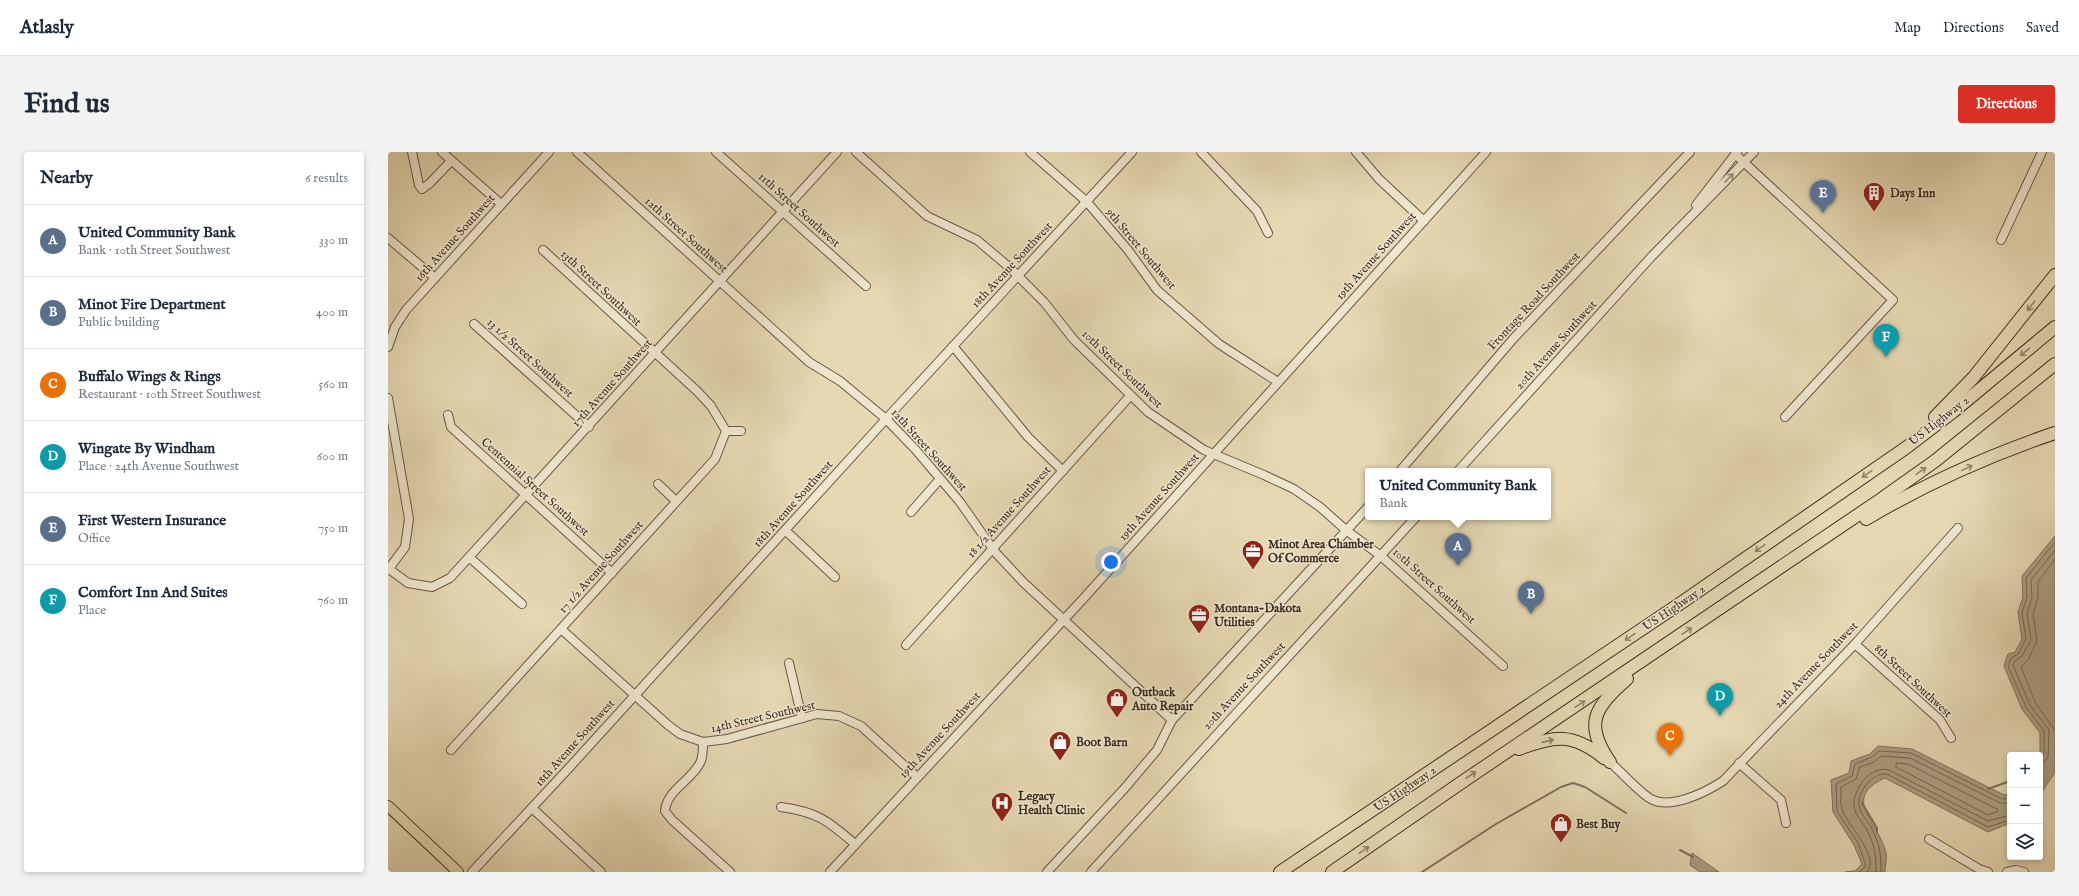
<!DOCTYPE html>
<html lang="en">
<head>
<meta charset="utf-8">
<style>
  :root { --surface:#fff; --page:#f2f2f3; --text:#1f2937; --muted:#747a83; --line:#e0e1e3; --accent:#d93025 }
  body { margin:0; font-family:"IM FELL English",serif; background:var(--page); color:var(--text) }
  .controls { position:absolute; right:12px; bottom:12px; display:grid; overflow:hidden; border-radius:4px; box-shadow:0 2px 6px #0003 }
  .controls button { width:36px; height:36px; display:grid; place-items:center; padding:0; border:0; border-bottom:1px solid var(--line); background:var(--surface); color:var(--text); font:20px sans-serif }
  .you { position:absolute; left:723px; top:410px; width:14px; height:14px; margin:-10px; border:3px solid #fff; border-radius:50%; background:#1a73e8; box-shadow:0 0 0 6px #1a73e833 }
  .badge { display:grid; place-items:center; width:26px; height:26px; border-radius:50%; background:var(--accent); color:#fff; font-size:13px; font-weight:700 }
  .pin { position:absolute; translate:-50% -33px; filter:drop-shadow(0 1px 2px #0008) }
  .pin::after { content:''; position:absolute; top:21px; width:14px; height:12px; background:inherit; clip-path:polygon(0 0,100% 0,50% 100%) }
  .popup { position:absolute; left:977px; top:316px; width:186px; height:52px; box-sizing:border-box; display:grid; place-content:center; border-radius:4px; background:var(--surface); filter:drop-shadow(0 1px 3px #0005); font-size:13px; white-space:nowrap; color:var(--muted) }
  .popup b { font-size:15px; color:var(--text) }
  .popup::after { content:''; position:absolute; left:50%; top:100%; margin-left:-8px; border:8px solid transparent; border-top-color:var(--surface) }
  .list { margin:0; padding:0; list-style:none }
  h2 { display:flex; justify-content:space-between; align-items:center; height:52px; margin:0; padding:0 16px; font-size:17px }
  h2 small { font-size:13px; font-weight:400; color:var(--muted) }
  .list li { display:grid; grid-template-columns:26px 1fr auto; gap:12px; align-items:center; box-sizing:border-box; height:72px; padding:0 16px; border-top:1px solid var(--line) }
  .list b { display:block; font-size:15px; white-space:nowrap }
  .list p { margin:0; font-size:13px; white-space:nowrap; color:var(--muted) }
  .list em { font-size:13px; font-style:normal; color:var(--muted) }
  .icon { flex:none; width:22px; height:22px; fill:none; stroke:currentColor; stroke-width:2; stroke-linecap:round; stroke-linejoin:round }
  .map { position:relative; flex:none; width:1667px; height:720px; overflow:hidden; border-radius:4px }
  header { display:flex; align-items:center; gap:24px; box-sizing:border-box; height:56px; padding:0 20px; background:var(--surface); border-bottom:1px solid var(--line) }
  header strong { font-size:19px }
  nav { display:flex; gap:22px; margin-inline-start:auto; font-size:14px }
  .intro { display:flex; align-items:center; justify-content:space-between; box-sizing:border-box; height:96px; padding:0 24px }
  h1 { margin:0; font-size:28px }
  .button { padding:10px 18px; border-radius:4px; background:var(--accent); color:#fff; font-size:14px; font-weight:700 }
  main { display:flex; gap:24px; padding:0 24px }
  aside { flex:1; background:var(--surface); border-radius:4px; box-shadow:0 2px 6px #0003 }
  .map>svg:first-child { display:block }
  .water { fill:#ac9e81; stroke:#80705b }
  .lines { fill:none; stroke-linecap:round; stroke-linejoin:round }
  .shore { stroke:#756551; stroke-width:1 }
  .stream { stroke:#80705b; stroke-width:2 }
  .minor-casing { stroke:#685746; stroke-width:10 }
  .major-casing { stroke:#3e2c21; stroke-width:12 }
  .highway-casing { stroke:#3e2c21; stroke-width:14 }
  .minor { stroke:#eee6ce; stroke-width:8 }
  .major { stroke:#e5d8b3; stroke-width:10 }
  .highway { stroke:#e5d8b3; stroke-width:12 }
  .oneway { stroke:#968978 }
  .oneway2 { stroke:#92826a }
  .labels { text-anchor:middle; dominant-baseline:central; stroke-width:3; stroke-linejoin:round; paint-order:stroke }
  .poi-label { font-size:12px; font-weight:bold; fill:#3e2c21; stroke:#eee6ce; text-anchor:start }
  .street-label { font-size:12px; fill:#3e2c21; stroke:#eee6ce }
</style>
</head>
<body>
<header>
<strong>Atlasly</strong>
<nav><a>Map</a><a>Directions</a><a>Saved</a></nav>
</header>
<div class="intro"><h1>Find us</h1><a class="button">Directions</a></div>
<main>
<aside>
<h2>Nearby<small>6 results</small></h2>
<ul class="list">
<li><span class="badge" style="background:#5c6f8a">A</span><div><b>United Community Bank</b><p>Bank · 10th Street Southwest</p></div><em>330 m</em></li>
<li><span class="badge" style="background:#5c6f8a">B</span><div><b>Minot Fire Department</b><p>Public building</p></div><em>400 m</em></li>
<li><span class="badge" style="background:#e8710a">C</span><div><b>Buffalo Wings &amp; Rings</b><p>Restaurant · 10th Street Southwest</p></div><em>560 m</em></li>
<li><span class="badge" style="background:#0f9aa8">D</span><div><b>Wingate By Windham</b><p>Place · 24th Avenue Southwest</p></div><em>600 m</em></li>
<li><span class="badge" style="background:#5c6f8a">E</span><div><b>First Western Insurance</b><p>Office</p></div><em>750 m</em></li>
<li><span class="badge" style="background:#0f9aa8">F</span><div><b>Comfort Inn And Suites</b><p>Place</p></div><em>760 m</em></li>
</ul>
</aside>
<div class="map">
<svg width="1667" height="720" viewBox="0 0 1667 720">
  <rect width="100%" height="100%" fill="#e5d8b3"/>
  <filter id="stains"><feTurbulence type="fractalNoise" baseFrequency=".005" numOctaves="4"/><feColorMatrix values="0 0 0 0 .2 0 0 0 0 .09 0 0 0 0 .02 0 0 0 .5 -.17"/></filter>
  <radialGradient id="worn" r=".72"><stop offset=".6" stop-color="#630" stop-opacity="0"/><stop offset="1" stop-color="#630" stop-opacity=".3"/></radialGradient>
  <!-- water -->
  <g class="water">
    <polygon points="1667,384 1667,620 1652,643 1652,581 1634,557 1616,514 1620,502 1627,500 1634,487 1630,460 1635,445 1634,424"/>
    <path d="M1490,594L1524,597L1616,643L1622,642V671L1600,680L1497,626C1452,646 1491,670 1498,701C1499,707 1497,714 1497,720H1457L1467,719L1474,712L1466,693L1445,660L1443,628L1461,621L1463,609L1482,602Z"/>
    <polygon points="1304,701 1331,720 1312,720 1302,713"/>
  </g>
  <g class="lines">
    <!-- shore -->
    <g class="shore">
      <polyline points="1667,407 1650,430 1650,446 1645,462 1649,489 1640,508 1633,515 1647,550 1667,579"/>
      <polyline points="1652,607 1656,603 1656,579 1638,555 1620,514 1623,506 1630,502 1638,487 1634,461 1639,445 1638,426 1667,390"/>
      <polygon points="1509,611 1520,612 1609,657 1610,659 1600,663 1508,615"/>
      <polyline points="1652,612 1657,609 1660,605 1661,578 1642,553 1625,513 1627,509 1634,504 1643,488 1639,461 1644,446 1643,428 1667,398"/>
      <polyline points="1471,720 1477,715 1477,711 1470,691 1449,659 1448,632 1464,624 1467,612 1484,605 1491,599 1523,601 1614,647 1622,646"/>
      <path d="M1479,720C1493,704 1458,672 1454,657C1452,651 1453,642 1453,635L1468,627L1472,615L1486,610L1493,604L1522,606L1612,651H1622"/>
      <path d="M1488,720C1488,702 1487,695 1479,678C1475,671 1466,662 1466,653C1465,637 1483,613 1501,618L1600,669L1622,663"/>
      <path d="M1493,720C1493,701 1492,693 1483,675C1479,669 1472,661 1471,653C1469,640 1485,620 1499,622L1600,675L1622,668"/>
    </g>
    <!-- stream -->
    <g class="stream">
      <polyline points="1600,637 1622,629"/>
      <polyline points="1474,651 1489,676 1489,680"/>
      <polyline points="1292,698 1305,705"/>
      <polyline points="1034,720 1108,672 1173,635 1185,631 1197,635 1238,661"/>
    </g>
    <!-- minor casing -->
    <g class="minor-casing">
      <g id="minor">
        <polyline points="24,0 31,33 34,37 41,32 63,9"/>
        <polyline points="54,0 113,52"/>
        <polyline points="189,0 421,210 452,229 498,267 527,297 572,350 607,400 635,430 784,568"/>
        <polyline points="328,0 478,134"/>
        <polyline points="468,0 539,64 589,88 621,115 656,150 686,188 760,260 816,298 876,323 906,337 932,355 959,379 993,404 1115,514"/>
        <polyline points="642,0 699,50 740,98 769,138 831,192 890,230"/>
        <polyline points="813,0 869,59 880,81"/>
        <polyline points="968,0 991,27 1036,69"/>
        <polyline points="1347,2 1505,148 1397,265"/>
        <polyline points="1308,53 1349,0"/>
        <polyline points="0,86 47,126"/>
        <polyline points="1613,88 1654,0"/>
        <polyline points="86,172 201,275"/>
        <polyline points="565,194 640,285 675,319"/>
        <polyline points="0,195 7,175 18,158 161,0"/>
        <polyline points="0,246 21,367 17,395 0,418"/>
        <polyline points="60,263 63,275 224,421"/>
        <polyline points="338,279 353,279"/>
        <polyline points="1012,319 1125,187 1302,0"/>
        <polyline points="1070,319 1264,104 1366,0"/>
        <polyline points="270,332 288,349"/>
        <polyline points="523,360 552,327"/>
        <polyline points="397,378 447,425"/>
        <polyline points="81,405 134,452"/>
        <polyline points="1,417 20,431 44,435 62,426 449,0"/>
        <polyline points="173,477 280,573 292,582 315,590 339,587 429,562 451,564 473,574 529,625"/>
        <polyline points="1467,492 1552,568 1563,586"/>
        <polyline points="518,493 742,244"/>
        <polyline points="401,511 414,566"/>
        <path d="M315,590C315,596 315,603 313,609C305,628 279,637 277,659L284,668L342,720"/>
        <polyline points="63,598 327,307 338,279 323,254 309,239 155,98"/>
        <path d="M1222,610C1232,619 1253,642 1263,647C1283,658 1318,640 1335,629L1467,492L1570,376"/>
        <polyline points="1351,611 1393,648 1398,671"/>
        <path d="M393,655C430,660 440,669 467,692"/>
        <polyline points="144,656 213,720"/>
        <polyline points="1541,687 1591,717 1600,720"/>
        <polyline points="84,720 180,617 498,267 744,0"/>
        <polyline points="442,720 695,447 1098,0"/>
        <polyline points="659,720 736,637 769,598 784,568 980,355"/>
        <polyline points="703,720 1028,365"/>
        <polyline points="1619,720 1628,718 1636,720"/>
      </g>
    </g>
    <!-- major casing -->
    <g class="major-casing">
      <polyline id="major" points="0,654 70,720"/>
    </g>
    <!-- highway casing -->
    <g class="highway-casing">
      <g id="highway">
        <polyline points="1547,265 1585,226 1667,123"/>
        <path d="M1478,367C1537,332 1602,303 1667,281"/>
        <path d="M1131,597C1167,583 1185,581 1216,606"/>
        <path d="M1222,610C1195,572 1207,555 1239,527"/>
        <polyline points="892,720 1290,453 1519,295 1566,259 1667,175"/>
        <polyline points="944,720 1077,628 1492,348 1547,309 1667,212"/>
      </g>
    </g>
    <!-- minor -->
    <use href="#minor" class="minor"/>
    <!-- major -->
    <use href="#major" class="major"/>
    <!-- highway -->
    <use href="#highway" class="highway"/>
  </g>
  <!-- one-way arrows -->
  <defs><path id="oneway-shaft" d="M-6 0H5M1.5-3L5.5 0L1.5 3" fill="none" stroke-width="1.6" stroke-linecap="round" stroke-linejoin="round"/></defs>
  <use class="oneway" href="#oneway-shaft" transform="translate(1341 26) rotate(-45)"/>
  <g class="oneway2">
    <use href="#oneway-shaft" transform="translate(1643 154) rotate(127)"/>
    <use href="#oneway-shaft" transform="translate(1637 200) rotate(141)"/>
    <use href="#oneway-shaft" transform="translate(1579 316) rotate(-25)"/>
    <use href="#oneway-shaft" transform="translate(1533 319) rotate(-35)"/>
    <use href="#oneway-shaft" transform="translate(1479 322) rotate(145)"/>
    <use href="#oneway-shaft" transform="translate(1372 396) rotate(145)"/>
    <use href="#oneway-shaft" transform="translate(1299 479) rotate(-34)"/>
    <use href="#oneway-shaft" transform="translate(1242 485) rotate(146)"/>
    <use href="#oneway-shaft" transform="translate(1192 552) rotate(-34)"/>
    <use href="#oneway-shaft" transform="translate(1160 589) rotate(-13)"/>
    <use href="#oneway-shaft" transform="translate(1083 623) rotate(-33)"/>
    <use href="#oneway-shaft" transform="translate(976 698) rotate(-35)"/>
  </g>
  <!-- icons -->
  <defs>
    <g id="building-pin" transform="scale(1.15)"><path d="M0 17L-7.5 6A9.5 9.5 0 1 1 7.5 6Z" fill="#8f2418" stroke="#eee6ce"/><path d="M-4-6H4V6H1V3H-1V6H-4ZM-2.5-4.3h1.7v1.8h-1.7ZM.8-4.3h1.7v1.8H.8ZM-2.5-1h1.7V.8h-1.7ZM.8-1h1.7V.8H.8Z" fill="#fff"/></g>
    <g id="office-pin" transform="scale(1.15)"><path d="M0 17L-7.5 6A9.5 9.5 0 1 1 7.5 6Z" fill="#8f2418" stroke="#eee6ce"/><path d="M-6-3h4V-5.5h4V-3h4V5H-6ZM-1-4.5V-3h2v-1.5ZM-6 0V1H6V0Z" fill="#fff"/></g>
    <g id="shop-pin" transform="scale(1.15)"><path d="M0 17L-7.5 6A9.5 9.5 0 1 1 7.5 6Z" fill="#8f2418" stroke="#eee6ce"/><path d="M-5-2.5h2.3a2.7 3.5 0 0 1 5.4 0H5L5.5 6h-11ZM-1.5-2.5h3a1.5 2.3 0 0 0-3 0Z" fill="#fff"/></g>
    <g id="hospital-pin" transform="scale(1.15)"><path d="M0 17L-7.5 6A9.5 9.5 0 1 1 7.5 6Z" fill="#8f2418" stroke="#eee6ce"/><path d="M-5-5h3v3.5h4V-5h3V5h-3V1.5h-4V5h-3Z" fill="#fff"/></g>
  </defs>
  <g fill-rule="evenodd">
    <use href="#building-pin" x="1486" y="41"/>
    <use href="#office-pin" x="865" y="399"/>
    <use href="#office-pin" x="811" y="463"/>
    <use href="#shop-pin" x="729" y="547"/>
    <use href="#shop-pin" x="672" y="590"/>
    <use href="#hospital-pin" x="614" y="651"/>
    <use href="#shop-pin" x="1173" y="672"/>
  </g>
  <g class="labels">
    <!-- poi labels -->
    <g class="poi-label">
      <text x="1502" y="41">Days Inn</text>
      <text x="880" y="392">Minot Area Chamber<tspan x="880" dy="14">Of Commerce</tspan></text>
      <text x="826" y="456">Montana-Dakota<tspan x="826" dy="14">Utilities</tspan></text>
      <text x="744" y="540">Outback<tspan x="744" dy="14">Auto Repair</tspan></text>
      <text x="688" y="590">Boot Barn</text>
      <text x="630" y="644">Legacy<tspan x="630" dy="14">Health Clinic</tspan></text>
      <text x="1188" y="672">Best Buy</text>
    </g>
    <!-- street labels -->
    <g class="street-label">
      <text transform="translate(411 58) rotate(42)">11th Street Southwest</text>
      <text transform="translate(298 83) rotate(42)">12th Street Southwest</text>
      <text transform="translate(67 86) rotate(-48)">16th Avenue Southwest</text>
      <text transform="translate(753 97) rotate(50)">9th Street Southwest</text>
      <text transform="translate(988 104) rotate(-48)">19th Avenue Southwest</text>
      <text transform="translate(624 113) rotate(-47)">18th Avenue Southwest</text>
      <text transform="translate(213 136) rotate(43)">13th Street Southwest</text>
      <text transform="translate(1146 149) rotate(-47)">Frontage Road Southwest</text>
      <text transform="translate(1168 193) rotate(-48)">20th Avenue Southwest</text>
      <text transform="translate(142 206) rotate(42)">13 1/2 Street Southwest</text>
      <text transform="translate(734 217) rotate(44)">10th Street Southwest</text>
      <text transform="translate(224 231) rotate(-48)">17th Avenue Southwest</text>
      <text transform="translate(1551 269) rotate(-38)">US Highway 2</text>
      <text transform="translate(541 298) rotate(48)">12th Street Southwest</text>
      <text transform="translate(147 335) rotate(42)">Centennial Street Southwest</text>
      <text transform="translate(771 345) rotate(-48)">19th Avenue Southwest</text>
      <text transform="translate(405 352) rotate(-48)">18th Avenue Southwest</text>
      <text transform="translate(621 360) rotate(-48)">18 1/2 Avenue Southwest</text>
      <text transform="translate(213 415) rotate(-48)">17 1/2 Avenue Southwest</text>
      <text transform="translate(1046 434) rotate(42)">10th Street Southwest</text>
      <text transform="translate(1286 456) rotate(-34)">US Highway 2</text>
      <text transform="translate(1428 513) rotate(-46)">24th Avenue Southwest</text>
      <text transform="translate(1525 529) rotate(43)">8th Street Southwest</text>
      <text transform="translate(856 534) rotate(-47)">20th Avenue Southwest</text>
      <text transform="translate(375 565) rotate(-13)">14th Street Southwest</text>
      <text transform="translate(552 583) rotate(-47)">19th Avenue Southwest</text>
      <text transform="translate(187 591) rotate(-48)">18th Avenue Southwest</text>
      <text transform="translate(1017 637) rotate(-34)">US Highway 2</text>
    </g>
  </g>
  <rect width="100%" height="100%" filter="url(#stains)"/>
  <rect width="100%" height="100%" fill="url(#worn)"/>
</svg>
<div class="controls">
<button>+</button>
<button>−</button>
<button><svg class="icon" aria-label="layers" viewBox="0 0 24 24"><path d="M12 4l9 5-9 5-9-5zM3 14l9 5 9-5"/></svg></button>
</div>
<div class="you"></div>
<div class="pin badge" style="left:1070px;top:414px;background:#5c6f8a">A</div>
<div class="popup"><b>United Community Bank</b>Bank</div>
<div class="pin badge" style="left:1143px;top:462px;background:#5c6f8a">B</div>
<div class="pin badge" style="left:1282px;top:604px;background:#e8710a">C</div>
<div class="pin badge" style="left:1332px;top:564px;background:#0f9aa8">D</div>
<div class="pin badge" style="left:1435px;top:61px;background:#5c6f8a">E</div>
<div class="pin badge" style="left:1498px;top:205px;background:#0f9aa8">F</div>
</div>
</main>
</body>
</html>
